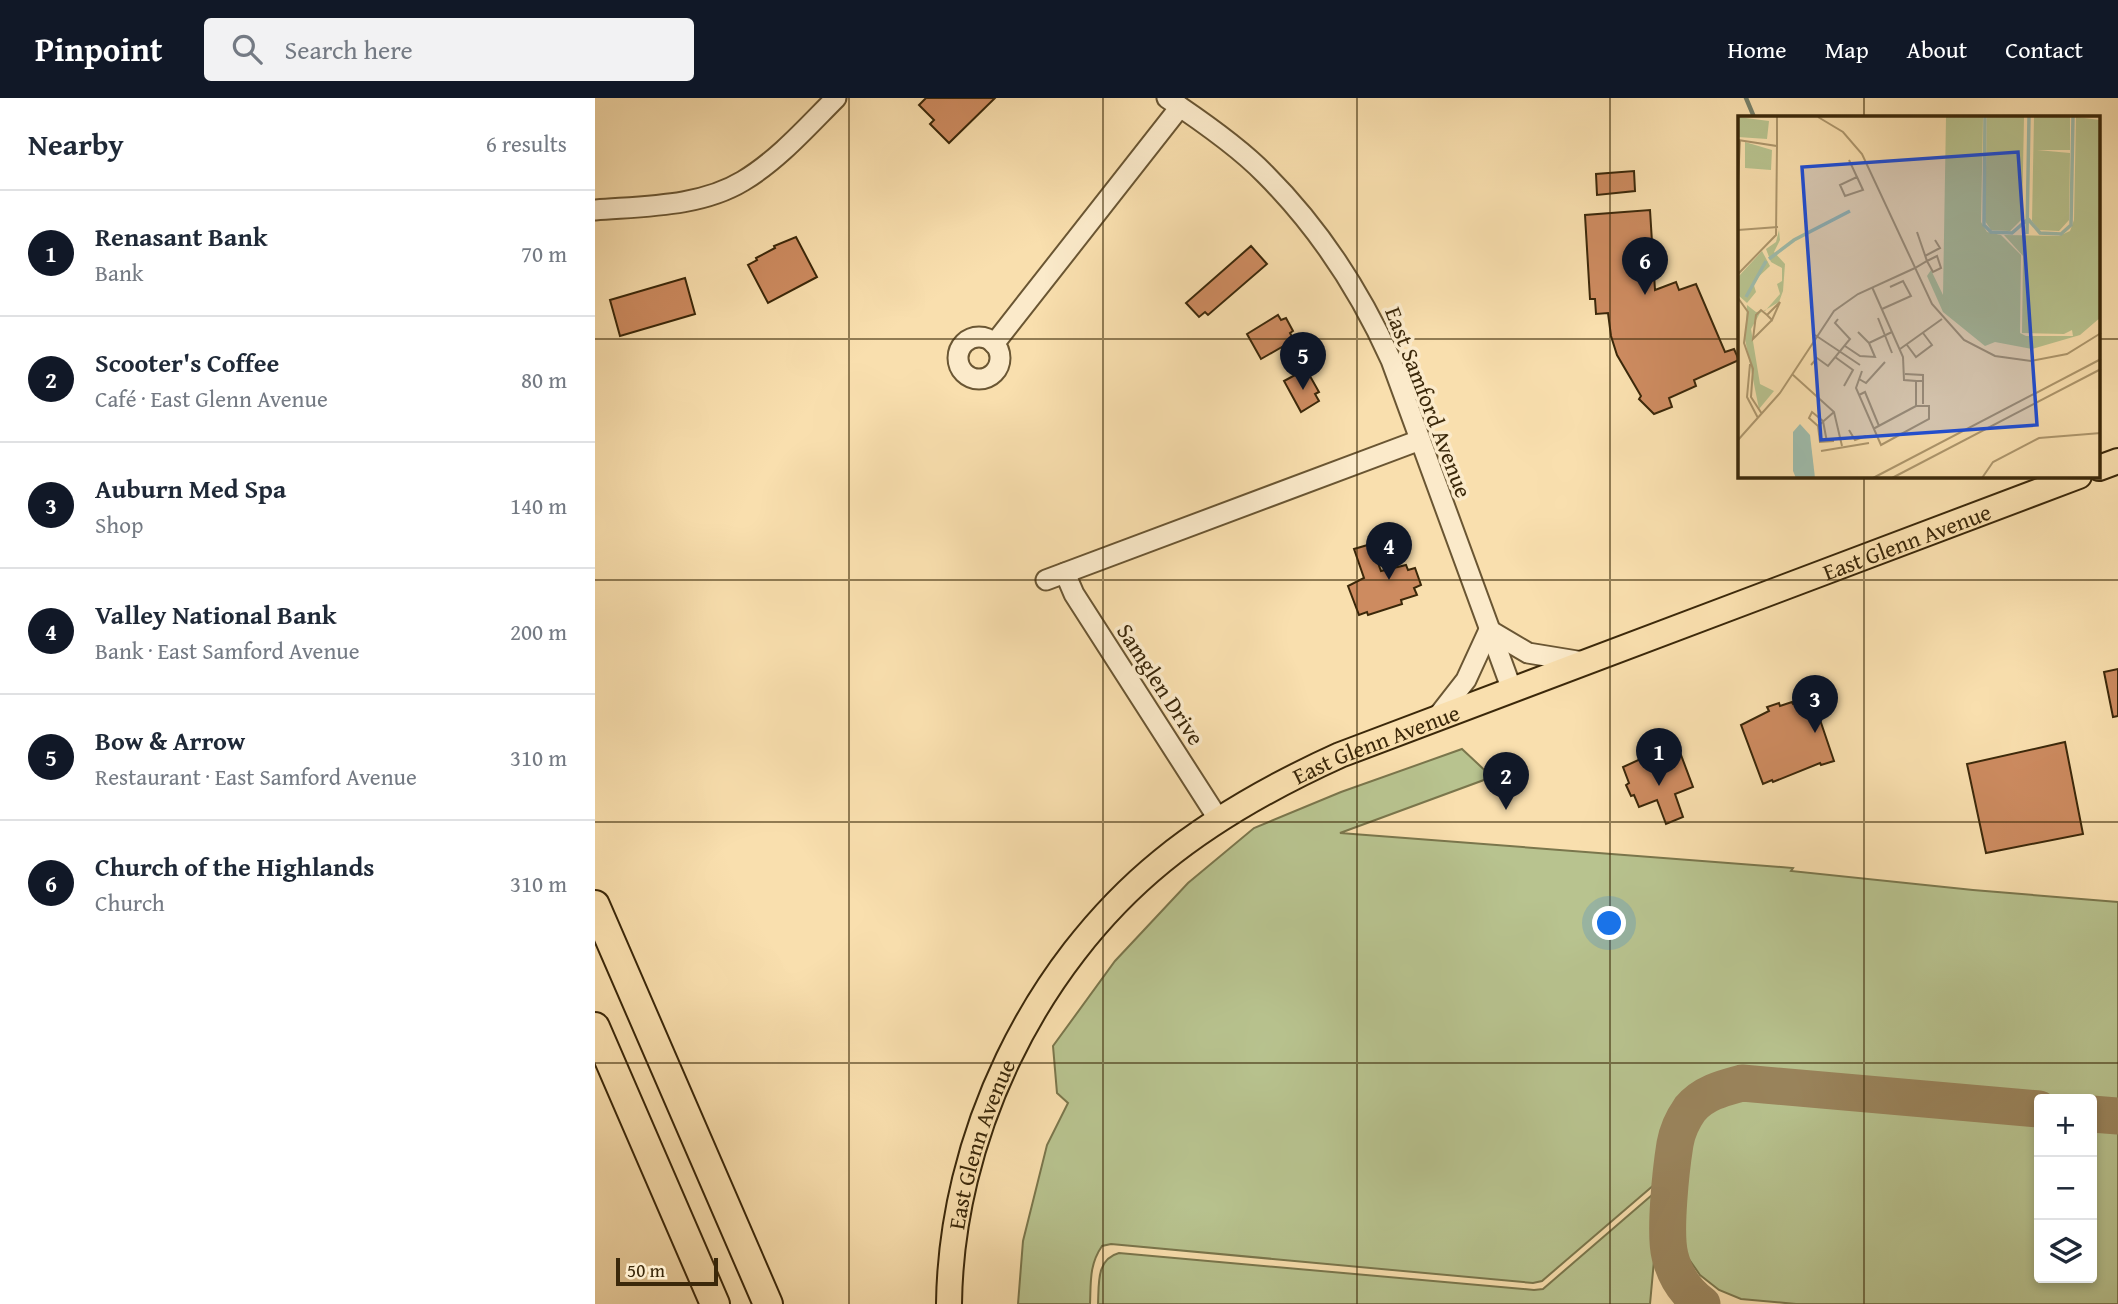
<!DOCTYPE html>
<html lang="en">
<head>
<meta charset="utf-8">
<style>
  :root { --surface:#fff; --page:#f2f2f3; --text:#1f2937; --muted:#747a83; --line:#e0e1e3; --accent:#111827 }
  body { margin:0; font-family:"Gentium Book Plus",serif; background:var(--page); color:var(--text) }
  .controls { position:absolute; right:21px; bottom:21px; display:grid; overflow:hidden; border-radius:7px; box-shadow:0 4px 10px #0003 }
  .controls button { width:63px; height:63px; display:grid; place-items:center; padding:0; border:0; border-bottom:2px solid var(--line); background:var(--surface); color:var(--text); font:35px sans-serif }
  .scale { position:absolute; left:21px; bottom:18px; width:102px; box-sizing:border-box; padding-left:7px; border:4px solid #3b280a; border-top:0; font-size:19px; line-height:24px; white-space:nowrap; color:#3b280a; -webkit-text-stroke:5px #fbeaca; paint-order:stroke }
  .you { position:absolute; left:1015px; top:826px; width:24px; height:24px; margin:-18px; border:5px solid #fff; border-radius:50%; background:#1a73e8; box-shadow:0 0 0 10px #1a73e833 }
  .badge { display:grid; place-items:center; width:46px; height:46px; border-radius:50%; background:var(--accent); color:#fff; font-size:23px; font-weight:700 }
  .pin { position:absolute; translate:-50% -58px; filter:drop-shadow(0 2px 4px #0008) }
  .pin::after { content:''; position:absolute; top:37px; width:24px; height:21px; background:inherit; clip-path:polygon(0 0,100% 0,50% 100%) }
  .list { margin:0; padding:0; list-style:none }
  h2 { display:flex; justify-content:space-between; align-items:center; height:91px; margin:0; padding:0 28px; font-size:30px }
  h2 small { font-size:23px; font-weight:400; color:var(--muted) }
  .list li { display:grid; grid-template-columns:46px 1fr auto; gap:21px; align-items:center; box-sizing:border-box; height:126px; padding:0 28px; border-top:2px solid var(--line) }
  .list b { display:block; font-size:26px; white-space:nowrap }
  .list p { margin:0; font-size:23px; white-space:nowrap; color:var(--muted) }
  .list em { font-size:23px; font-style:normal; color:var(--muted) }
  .icon { flex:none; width:38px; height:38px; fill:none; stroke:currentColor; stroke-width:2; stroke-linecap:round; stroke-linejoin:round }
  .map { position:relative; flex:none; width:1523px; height:1206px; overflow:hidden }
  header { display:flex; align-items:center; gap:42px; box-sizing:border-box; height:98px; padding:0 35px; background:var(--accent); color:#fff }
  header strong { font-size:33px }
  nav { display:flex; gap:38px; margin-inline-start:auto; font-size:24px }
  .search { width:490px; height:63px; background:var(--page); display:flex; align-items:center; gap:18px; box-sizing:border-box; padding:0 24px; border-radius:7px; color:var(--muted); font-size:26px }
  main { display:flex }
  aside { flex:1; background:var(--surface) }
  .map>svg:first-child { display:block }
  .green { fill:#b8c38f; stroke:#7a764c; stroke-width:2 }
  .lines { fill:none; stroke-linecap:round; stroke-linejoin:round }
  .stream { stroke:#76816b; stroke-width:4.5 }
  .taxiway { stroke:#9a845c; stroke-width:37 }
  .building { fill:#cd8b60; stroke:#3b280a; stroke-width:2 }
  .minor-casing { stroke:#6a5633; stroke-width:23 }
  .major-casing { stroke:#3b280a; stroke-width:28 }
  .highway-casing { stroke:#3b280a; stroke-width:32 }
  .minor { stroke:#fbeaca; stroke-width:19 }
  .major { stroke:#f9dfae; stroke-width:24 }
  .highway { stroke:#f9dfae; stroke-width:28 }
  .grid { fill:none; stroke:#3b280a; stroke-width:2; stroke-opacity:0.55 }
  .labels { text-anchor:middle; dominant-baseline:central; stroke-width:7; stroke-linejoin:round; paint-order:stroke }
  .street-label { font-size:23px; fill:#3b280a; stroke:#fbeaca }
  .inset-river { fill:none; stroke:#9ebcac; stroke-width:3.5 }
  .inset-road { fill:none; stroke:#ad966c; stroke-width:2 }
  .view { fill:#1d4ed8; fill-opacity:0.15; stroke:#1d4ed8; stroke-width:3.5 }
  .inset-edge { fill:none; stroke:#3b280a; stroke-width:3.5 }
</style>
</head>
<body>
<header>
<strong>Pinpoint</strong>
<div class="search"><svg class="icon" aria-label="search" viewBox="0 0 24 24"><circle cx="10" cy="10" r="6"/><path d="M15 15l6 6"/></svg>Search here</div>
<nav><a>Home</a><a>Map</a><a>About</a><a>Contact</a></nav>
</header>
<main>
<aside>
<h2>Nearby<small>6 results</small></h2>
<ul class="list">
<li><span class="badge">1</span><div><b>Renasant Bank</b><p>Bank</p></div><em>70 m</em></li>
<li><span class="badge">2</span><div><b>Scooter's Coffee</b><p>Café · East Glenn Avenue</p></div><em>80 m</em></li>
<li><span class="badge">3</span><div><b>Auburn Med Spa</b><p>Shop</p></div><em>140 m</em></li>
<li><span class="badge">4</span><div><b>Valley National Bank</b><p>Bank · East Samford Avenue</p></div><em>200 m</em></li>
<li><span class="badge">5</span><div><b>Bow &amp; Arrow</b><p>Restaurant · East Samford Avenue</p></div><em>310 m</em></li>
<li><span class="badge">6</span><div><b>Church of the Highlands</b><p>Church</p></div><em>310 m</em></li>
</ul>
</aside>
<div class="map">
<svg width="1523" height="1206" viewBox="0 0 1523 1206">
  <rect width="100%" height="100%" fill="#f9dfae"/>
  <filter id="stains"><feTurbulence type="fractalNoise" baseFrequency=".00286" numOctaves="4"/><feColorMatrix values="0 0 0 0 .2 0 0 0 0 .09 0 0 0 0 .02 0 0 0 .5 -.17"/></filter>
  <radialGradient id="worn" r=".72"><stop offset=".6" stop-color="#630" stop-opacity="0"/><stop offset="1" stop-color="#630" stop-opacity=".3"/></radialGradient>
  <!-- green -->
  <g class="green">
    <path d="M867,651L897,679L745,735L1198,770L1196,773L1378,792L1523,804V1007L1497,1004V1001H1463L1165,975C1123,974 1088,988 1073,1031C1067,1045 1068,1065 1067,1080L947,1183L938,1185L516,1146L507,1148C494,1167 496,1184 495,1206H423L428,1143L452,1047L473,1005L462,995L458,948L520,863L593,785L659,730L746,694Z"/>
    <polygon points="1153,996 1444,1021 1444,1180 1497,1180 1497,1026 1523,1028 1523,1206 1201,1206 1146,1201 1124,1192 1105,1177 1091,1157 1083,1133 1091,1049 1098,1028 1112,1012 1132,1000"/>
    <path d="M1057,1097H1065L1055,1206H503C504,1186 501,1161 524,1155L939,1192L948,1191Z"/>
  </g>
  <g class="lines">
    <!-- stream -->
    <polyline class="stream" points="1151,0 1159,19"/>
    <!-- taxiway -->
    <g class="taxiway">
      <polyline points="1497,1016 1523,1018"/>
      <path d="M1107,1206C1090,1194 1080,1178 1075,1158C1069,1135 1076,1071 1080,1046C1082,1034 1088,1021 1095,1011C1108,995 1128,990 1147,985L1444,1011"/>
    </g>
  </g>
  <!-- building -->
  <g class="building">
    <polygon points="331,0 400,0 354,45 335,26 339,22 324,7"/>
    <polygon points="1039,73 1040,93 1002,97 1001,76"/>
    <polygon points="1055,112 1060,192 1081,184 1084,192 1101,186 1130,254 1139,251 1144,262 1099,282 1101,288 1074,300 1077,309 1059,316 1044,301 1046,298 1022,257 1016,238 1013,215 1001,216 1000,201 995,201 990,117"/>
    <polygon points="201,139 222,179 173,205 153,167 162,162 161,160 180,150 179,148"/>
    <polygon points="656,148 672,166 613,217 610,214 604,219 591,205"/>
    <polygon points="90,180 100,216 25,238 15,202"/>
    <polygon points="683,217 686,222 691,220 698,233 695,235 699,242 666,261 652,236"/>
    <polygon points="711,271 724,294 720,296 724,303 706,314 689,283"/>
    <polygon points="776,446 786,473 811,467 813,472 820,470 826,487 819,490 822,497 806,502 807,506 773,517 772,514 764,517 753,488 769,480 759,451"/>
    <polygon points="1523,571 1523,618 1518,619 1509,574"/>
    <polygon points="1214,600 1217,608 1220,607 1239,663 1226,667 1225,665 1178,684 1177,682 1168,686 1146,627 1174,613 1172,609 1184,605 1185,608 1197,604 1198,606"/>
    <polygon points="1470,644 1488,736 1391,755 1372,666"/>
    <polygon points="1083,649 1098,689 1080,696 1088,719 1071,726 1062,702 1044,709 1039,697 1036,698 1031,687 1034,685 1028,669 1048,660 1047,657 1061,651 1063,655"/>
  </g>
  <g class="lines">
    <!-- minor casing -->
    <g class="minor-casing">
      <g id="minor">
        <path d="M572,0C602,20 645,50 670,76C724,130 765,193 796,262L917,592"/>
        <path d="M0,112C49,108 105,109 148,83C183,62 212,29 241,0"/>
        <circle cx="384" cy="260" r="21"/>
        <polyline points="399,246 585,9"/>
        <polyline points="470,475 479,496 624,722"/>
        <polyline points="451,482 825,342"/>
        <polyline points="894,532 933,555 988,564"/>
        <polyline points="839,623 871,582 894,532"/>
      </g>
    </g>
    <!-- major casing -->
    <g class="major-casing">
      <g id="major">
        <polyline points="1504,370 1523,363"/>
        <path id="s1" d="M354,1206C356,1040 438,868 567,763C621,719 681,686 745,657L1484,378"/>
      </g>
    </g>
    <!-- highway casing -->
    <g class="highway-casing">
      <g id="highway">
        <polyline points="0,807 173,1206"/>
        <polyline points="0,929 120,1206"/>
      </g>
    </g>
    <!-- minor -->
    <use href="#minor" class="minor"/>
    <!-- major -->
    <use href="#major" class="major"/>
    <!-- highway -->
    <use href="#highway" class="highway"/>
  </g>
  <!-- grid -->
  <path class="grid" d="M254,0V1206M508,0V1206M762,0V1206M1015,0V1206M1269,0V19M0,241H1145M1504,241H1523M1269,378V1206M0,482H1523M0,724H1523M0,965H1523"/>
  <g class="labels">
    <!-- street labels -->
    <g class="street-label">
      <text transform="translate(834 304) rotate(69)">East Samford Avenue</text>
      <text stroke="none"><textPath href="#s1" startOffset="1320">East Glenn Avenue</textPath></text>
      <text transform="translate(566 586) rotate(57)">Samglen Drive</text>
      <text stroke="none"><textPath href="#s1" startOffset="752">East Glenn Avenue</textPath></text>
      <text stroke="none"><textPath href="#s1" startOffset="164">East Glenn Avenue</textPath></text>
    </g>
  </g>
  <!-- overview -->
  <g transform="translate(1143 18)">
    <rect width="362" height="362" fill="#f9dfae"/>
    <path d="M0,1L31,5L29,23L0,21ZM208,1H245L243,106L249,116L263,119L283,139L282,217L288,220H335L334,214L326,218L284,217L285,140L266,119L321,120L332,115L336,104L338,1L362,4L363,201L342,219L294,233L257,226L247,230L205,196L189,160L193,154L205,179ZM249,1H286L284,103L272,115L253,114L247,105ZM296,1H332V34H299L332,37L331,104L321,115L301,114L294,105ZM7,26L34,34L33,54L7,52ZM41,114L42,124L36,136L47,148L45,175L41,186L22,197L13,213L22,268L36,275L21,293L7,223L9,189L18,196L27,195L42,178L39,168L44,165V152L33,146L28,133L38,126ZM24,135L32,150L15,166L18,176L9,187L0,179V161Z" fill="#b8c38f"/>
    <path d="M62,308L72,319L77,362H58L55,355V316Z" fill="#9ebcac"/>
    <path class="inset-river" d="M247,1L246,109L253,116L274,117L290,103M290,103L302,117L323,118L333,109L335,1M289,118L291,1M31,143L56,124L112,95M8,181L28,145"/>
    <path class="inset-road" d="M80,1L105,16L124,38L194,188L226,224L257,240L293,245L329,238L363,217M0,24L39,30V1M111,44L119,61L102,69L107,80L125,74L119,61M0,66L2,24M0,114L40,111M187,140L202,132L197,124M0,158L38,119L39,30M0,182L10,196L6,227L15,253L13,281L24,298M144,193L173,180L165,165L152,171M29,199L42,186L34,204L29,199L23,194L18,199L15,223L34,204M140,202L154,237M120,216L131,227L154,216M77,219L122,249M169,229L178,241L194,229L185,217M107,230L122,240L137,241L131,227M162,233L204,203M97,241L115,254L106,270M12,248L9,281L20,302M73,249L79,242L90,250L112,223L97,207L100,203M124,255L118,272L143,329L191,303V290H178V265L166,264L165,241L134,171M54,258L96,296L104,330M167,258L185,259V265M121,263L128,267L147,246M178,265H185V288M121,279L127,276L141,310M80,310L71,302L74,296L85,305L89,326M135,313L178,290M111,314L117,324L128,320M0,324L42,277L96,195L120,178L177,152L189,145L199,140L203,152L195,156L189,145L179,116M96,325L82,326L80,310L96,296M83,335L131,327M135,362L363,243M154,362L363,253M244,362L255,346L301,322L363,317"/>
    <path class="view" d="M280,36L299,309L83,324L64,51Z"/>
    <rect width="362" height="362" class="inset-edge"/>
  </g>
  <rect width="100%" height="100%" filter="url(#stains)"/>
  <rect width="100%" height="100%" fill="url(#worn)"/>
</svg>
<div class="controls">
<button>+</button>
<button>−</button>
<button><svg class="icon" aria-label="layers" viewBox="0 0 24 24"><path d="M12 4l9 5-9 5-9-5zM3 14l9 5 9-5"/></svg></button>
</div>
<div class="scale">50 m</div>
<div class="you"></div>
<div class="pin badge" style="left:1064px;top:688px">1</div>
<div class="pin badge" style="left:911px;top:712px">2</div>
<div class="pin badge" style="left:1220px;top:635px">3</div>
<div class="pin badge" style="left:794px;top:482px">4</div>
<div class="pin badge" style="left:708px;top:292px">5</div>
<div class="pin badge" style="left:1050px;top:197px">6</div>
</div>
</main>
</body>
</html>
